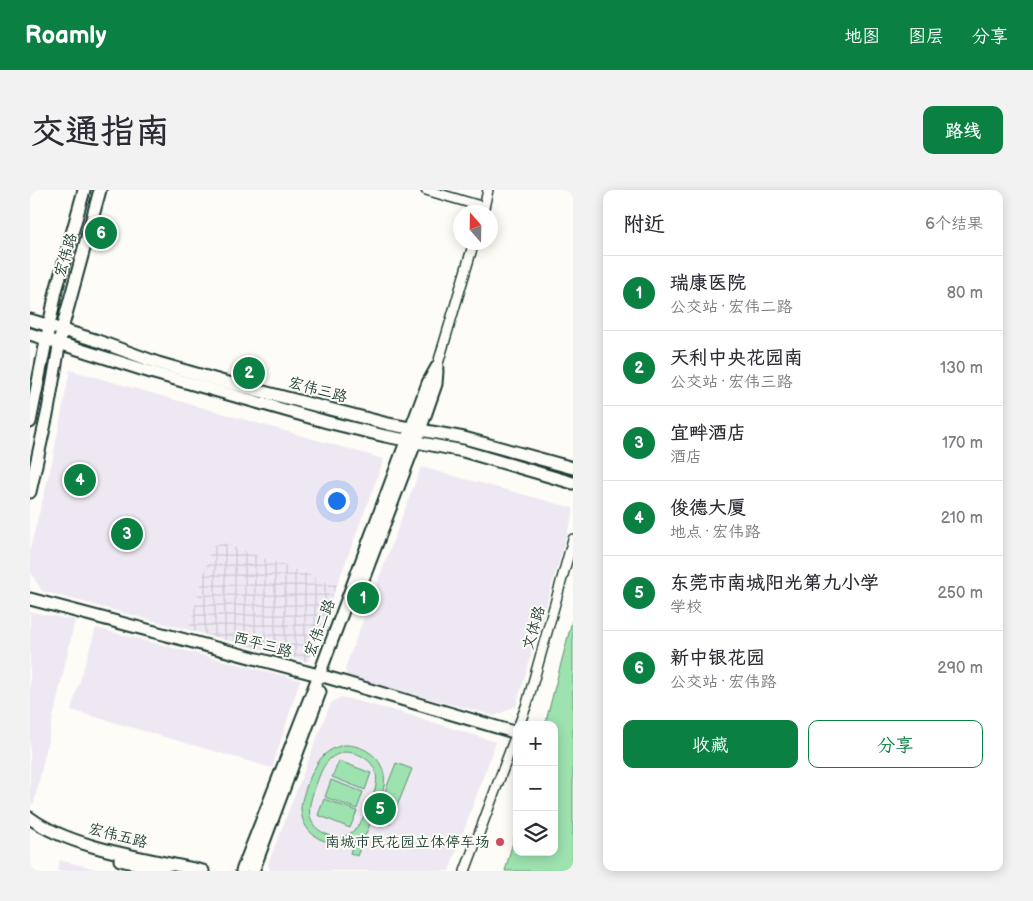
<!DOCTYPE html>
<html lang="zh">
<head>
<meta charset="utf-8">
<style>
  :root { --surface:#fff; --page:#f2f2f3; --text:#2b2b33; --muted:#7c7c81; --line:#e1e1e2; --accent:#0b8043 }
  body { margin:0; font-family:"Balsamiq Sans","LXGW WenKai TC",sans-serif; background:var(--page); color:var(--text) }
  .controls { position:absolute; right:15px; bottom:15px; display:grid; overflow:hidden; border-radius:10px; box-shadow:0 2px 12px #0003 }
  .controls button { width:45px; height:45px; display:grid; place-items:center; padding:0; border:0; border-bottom:1px solid var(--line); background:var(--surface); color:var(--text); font:25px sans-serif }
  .compass { position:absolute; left:423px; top:15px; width:45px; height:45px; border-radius:50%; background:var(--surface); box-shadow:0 2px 12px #0003; rotate:340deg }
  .you { position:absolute; left:306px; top:310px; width:18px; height:18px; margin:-12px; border:4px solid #fff; border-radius:50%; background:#1a73e8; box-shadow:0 0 0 8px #1a73e833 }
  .badge { display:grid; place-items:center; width:32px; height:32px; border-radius:50%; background:var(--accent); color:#fff; font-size:16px; font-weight:700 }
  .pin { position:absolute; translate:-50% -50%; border:2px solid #fff; box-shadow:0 1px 5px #0006 }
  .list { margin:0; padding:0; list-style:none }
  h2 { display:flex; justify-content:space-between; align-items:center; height:65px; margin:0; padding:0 20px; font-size:21px }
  h2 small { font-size:16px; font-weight:400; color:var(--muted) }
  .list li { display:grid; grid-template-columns:32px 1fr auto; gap:15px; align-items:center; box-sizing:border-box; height:75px; padding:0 20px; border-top:1px solid var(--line) }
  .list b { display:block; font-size:19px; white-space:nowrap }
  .list p { margin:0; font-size:16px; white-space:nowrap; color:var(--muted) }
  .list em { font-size:16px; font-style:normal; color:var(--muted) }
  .actions { display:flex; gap:10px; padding:15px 20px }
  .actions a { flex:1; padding:11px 0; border:1px solid var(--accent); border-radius:10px; text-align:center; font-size:18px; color:var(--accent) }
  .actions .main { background:var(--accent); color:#fff }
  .icon { flex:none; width:28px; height:28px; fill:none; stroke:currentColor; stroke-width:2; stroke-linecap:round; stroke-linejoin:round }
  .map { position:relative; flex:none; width:543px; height:681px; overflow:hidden; border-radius:10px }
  header { display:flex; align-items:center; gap:30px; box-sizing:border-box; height:70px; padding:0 25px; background:var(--accent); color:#fff }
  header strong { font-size:24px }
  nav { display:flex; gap:28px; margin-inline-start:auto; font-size:18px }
  .intro { display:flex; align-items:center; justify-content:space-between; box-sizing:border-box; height:120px; padding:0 30px }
  h1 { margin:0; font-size:35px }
  .button { padding:12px 22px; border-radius:10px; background:var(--accent); color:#fff; font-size:18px; font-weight:700 }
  main { display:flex; gap:30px; padding:0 30px }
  aside { flex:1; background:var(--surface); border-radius:10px; box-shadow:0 2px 12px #0003 }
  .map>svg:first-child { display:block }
  .built { fill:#eee8f3 }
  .industrial { fill:url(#industrial-grid) }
  .green { fill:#9de2af; stroke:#5e9072; fill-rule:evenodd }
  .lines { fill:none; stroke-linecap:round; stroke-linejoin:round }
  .street-casing { stroke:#1f3d34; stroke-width:12 }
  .secondary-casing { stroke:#1f3d34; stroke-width:15 }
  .street { stroke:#fdfcf7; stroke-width:9 }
  .secondary { stroke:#fdfcf7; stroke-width:11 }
  .poi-dot { fill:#d1495b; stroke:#fdfcf7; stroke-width:2 }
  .labels { text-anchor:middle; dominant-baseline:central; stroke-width:4; stroke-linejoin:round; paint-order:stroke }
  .street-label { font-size:15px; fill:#1f3d34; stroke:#fdfcf7 }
  .poi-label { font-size:15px; fill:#1f3d34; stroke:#fdfcf7; text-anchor:end }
</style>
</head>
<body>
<header>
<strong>Roamly</strong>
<nav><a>地图</a><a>图层</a><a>分享</a></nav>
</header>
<div class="intro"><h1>交通指南</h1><a class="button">路线</a></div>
<main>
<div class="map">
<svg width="543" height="681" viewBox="0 0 543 681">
  <defs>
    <pattern id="industrial-grid" width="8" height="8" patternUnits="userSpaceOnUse" patternTransform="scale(1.25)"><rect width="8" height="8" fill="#eee8f3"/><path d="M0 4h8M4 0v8" fill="none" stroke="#ccc8d1"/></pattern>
  </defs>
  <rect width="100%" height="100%" fill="#fdfcf7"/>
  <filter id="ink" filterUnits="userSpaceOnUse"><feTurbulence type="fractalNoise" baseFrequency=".02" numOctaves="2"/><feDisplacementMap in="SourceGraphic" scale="10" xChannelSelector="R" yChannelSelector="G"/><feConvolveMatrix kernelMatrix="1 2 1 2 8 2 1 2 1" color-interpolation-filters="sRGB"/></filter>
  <g filter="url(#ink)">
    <!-- built -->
    <g class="built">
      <polygon points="40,180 354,269 307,395 195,353 182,355 158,440 12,401 0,381 0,359 22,273"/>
      <polygon points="391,277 543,318 543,324 486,516 465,526 317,486 315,478"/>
      <polygon points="0,422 45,430 4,613 0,614"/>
      <polygon points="66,438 270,490 242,578 41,520"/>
      <polygon points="311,507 370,522 466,552 419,681 240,681 238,674 293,532 301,513"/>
      <polygon points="30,670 74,681 27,681"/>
    </g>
    <!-- industrial -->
    <polygon class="industrial" points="194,353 307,395 278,472 158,440 182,355"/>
    <!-- green -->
    <g class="green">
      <polygon points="543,427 543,681 475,681 487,637 487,662 524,662 524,535 515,535"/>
      <path d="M313,555C336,554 358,571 354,596C353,605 348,613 345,622C339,636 333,651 327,666L320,663L325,649C302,660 272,648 271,619C271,606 284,575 293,566C299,560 306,557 313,555ZM314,562C333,562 350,575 346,595C345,602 342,608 340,613C332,632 321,655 296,644C271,633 280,611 287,592C290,585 292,577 298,571C302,566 308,564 314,562Z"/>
      <polygon points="309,571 341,583 335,600 302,587"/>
      <polygon points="366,573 382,579 360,634 345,627"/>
      <polygon points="301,590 333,602 327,619 295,607"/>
      <polygon points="294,609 327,621 320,638 288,625"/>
    </g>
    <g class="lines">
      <!-- street casing -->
      <g class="street-casing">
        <g id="street">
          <polyline points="396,0 454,17"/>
          <polyline points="453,22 458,0"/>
          <polyline points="407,177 444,52"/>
          <polyline points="489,535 497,514 543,349"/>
          <polyline points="435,681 487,542"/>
        </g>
      </g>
      <!-- secondary casing -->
      <g class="secondary-casing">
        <g id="secondary">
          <polyline points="0,130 65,150 128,173 191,191 358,234 434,248 543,278"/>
          <polyline points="0,144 124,183 297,232 355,246 433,261 543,293"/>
          <polyline points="0,232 26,101 54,0"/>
          <polyline points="0,302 18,220 32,139 70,0"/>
          <polyline points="0,409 296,487 487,543"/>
          <polyline points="324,413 390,240 406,194 407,181"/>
          <path d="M0,628C42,659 122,669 173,681"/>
          <polyline points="90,670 134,681"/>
          <polyline points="212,681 289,485 398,193 407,177"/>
          <polyline points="223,681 290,502"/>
        </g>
      </g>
      <!-- street -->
      <use href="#street" class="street"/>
      <!-- secondary -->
      <use href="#secondary" class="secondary"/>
    </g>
  </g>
  <!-- markers -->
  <circle class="poi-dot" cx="470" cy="652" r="5"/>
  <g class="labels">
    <!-- street labels -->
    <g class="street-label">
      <text transform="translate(36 65) rotate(-74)">宏伟路</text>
      <text transform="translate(288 200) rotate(15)">宏伟三路</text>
      <text transform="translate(290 438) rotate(-69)">宏伟二路</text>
      <text transform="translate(504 438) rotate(-74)">文体路</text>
      <text transform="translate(233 455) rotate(15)">西平三路</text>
      <text transform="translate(88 646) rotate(14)">宏伟五路</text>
    </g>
    <!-- poi labels -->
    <g class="poi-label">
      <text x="460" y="652">南城市民花园立体停车场</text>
    </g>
  </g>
</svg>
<div class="controls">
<button>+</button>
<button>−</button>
<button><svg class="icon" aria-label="layers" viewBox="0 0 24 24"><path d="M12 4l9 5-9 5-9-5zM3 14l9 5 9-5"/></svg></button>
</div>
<svg class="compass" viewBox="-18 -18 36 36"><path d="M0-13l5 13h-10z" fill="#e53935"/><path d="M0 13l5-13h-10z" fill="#7c7c81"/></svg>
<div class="you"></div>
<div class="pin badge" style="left:333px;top:408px">1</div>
<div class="pin badge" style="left:219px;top:183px">2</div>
<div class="pin badge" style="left:97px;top:344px">3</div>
<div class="pin badge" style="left:50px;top:290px">4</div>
<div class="pin badge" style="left:350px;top:619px">5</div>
<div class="pin badge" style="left:71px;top:43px">6</div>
</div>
<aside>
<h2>附近<small>6个结果</small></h2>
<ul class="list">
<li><span class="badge">1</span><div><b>瑞康医院</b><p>公交站 · 宏伟二路</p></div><em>80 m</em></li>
<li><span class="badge">2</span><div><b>天利中央花园南</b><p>公交站 · 宏伟三路</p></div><em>130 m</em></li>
<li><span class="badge">3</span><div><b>宜畔酒店</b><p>酒店</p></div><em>170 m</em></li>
<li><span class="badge">4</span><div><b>俊德大厦</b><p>地点 · 宏伟路</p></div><em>210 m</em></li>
<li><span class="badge">5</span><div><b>东莞市南城阳光第九小学</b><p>学校</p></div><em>250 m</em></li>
<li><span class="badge">6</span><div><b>新中银花园</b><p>公交站 · 宏伟路</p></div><em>290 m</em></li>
</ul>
<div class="actions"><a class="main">收藏</a><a>分享</a></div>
</aside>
</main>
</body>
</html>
